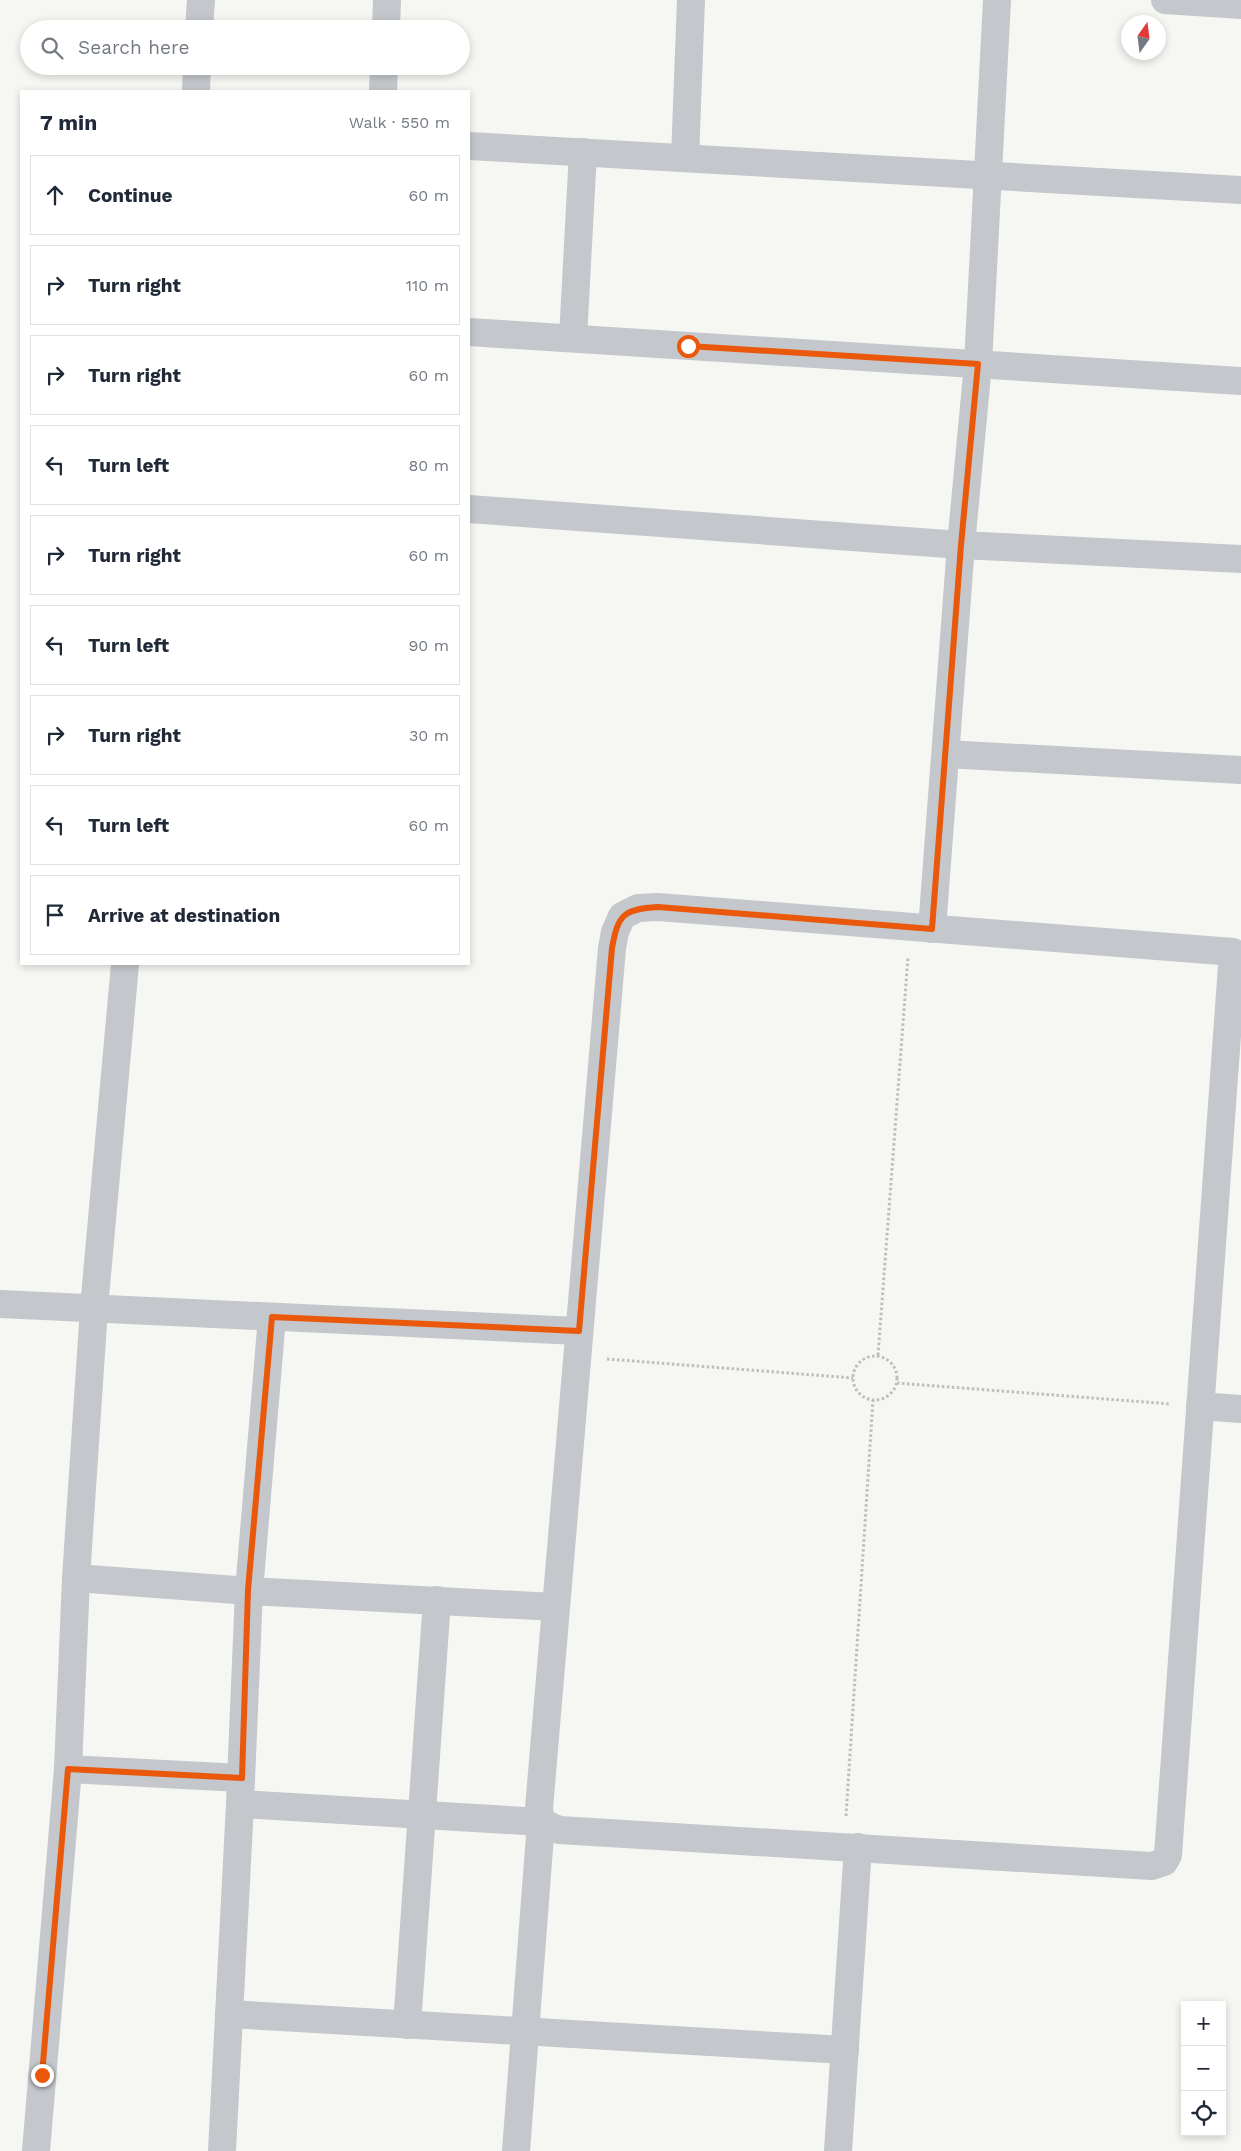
<!DOCTYPE html>
<html lang="en">
<head>
<meta charset="utf-8">
<style>
  :root { --surface:#fff; --page:#f2f2f3; --text:#1f2937; --muted:#747a83; --line:#e0e1e3 }
  body { margin:0; font-family:"Work Sans",sans-serif; background:var(--page); color:var(--text) }
  .controls { position:absolute; right:15px; bottom:15px; display:grid; overflow:hidden; border-radius:0px; box-shadow:0 2px 8px #0003 }
  .controls button { width:45px; height:45px; display:grid; place-items:center; padding:0; border:0; border-bottom:1px solid var(--line); background:var(--surface); color:var(--text); font:25px sans-serif }
  .compass { position:absolute; left:1121px; top:15px; width:45px; height:45px; border-radius:50%; background:var(--surface); box-shadow:0 2px 8px #0003; rotate:14deg }
  .stop { position:absolute; width:15px; height:15px; margin:-11px; border:4px solid #ea580c; border-radius:50%; background:#fff }
  .stop.end { background:#ea580c; border-color:#fff; box-shadow:0 1px 5px #0008 }
  .list { margin:0; padding:0; list-style:none }
  h2 { display:flex; justify-content:space-between; align-items:center; height:65px; margin:0; padding:0 20px; font-size:21px }
  h2 small { font-size:16px; font-weight:400; color:var(--muted) }
  .list li { display:grid; grid-template-columns:32px 1fr auto; gap:15px; align-items:center; box-sizing:border-box; height:80px; margin:0 10px 10px; padding:0 10px; border:1px solid var(--line); border-radius:0px }
  .list b { display:block; font-size:19px; white-space:nowrap }
  .list em { font-size:16px; font-style:normal; color:var(--muted) }
  .icon { flex:none; width:28px; height:28px; fill:none; stroke:currentColor; stroke-width:2; stroke-linecap:round; stroke-linejoin:round }
  .map { position:relative; flex:none; width:1241px; height:2151px; overflow:hidden }
  .search { position:absolute; background:var(--surface); box-shadow:0 2px 8px #0003; left:20px; top:20px; width:450px; height:55px; display:flex; align-items:center; gap:12px; box-sizing:border-box; padding:0 18px; border-radius:28px; color:var(--muted); font-size:19px }
  .panel { position:absolute; background:var(--surface); box-shadow:0 2px 8px #0003; left:20px; top:90px; width:450px; height:875px; border-radius:0px }
  .map>svg:first-child { display:block }
  .lines { fill:none; stroke-linecap:round; stroke-linejoin:round }
  .path { stroke:#bcbec0; stroke-width:3; stroke-dasharray:2.5 2.5; stroke-linecap:butt }
  .minor { stroke:#c4c7cb; stroke-width:28 }
  .tertiary { stroke:#c4c7cb; stroke-width:28 }
  .route { stroke:#ea580c; stroke-width:6 }
</style>
</head>
<body>
<div class="map">
<svg width="1241" height="2151" viewBox="0 0 1241 2151">
  <rect width="100%" height="100%" fill="#f6f6f3"/>
  <g class="lines">
    <!-- path -->
    <g class="path">
      <polyline points="878,1355 908,957"/>
      <circle cx="875" cy="1378" r="22"/>
      <polyline points="607,1359 853,1378"/>
      <polyline points="897,1383 1171,1404"/>
      <polyline points="846,1816 873,1400"/>
    </g>
    <!-- minor -->
    <g class="minor">
      <polyline points="1165,0 1241,5"/>
      <polyline points="199,29 201,0"/>
      <polyline points="386,29 387,0"/>
      <polyline points="196,91 197,66"/>
      <polyline points="383,91 384,66"/>
      <polyline points="469,146 1241,190"/>
      <polyline points="685,158 691,0"/>
      <polyline points="469,332 1241,381"/>
      <polyline points="573,338 583,152"/>
      <polyline points="469,509 961,545 1241,559"/>
      <polyline points="946,754 1241,770"/>
      <polyline points="0,1304 579,1331"/>
      <polyline points="1200,1406 1241,1409"/>
      <polyline points="76,1578 249,1591 555,1607"/>
      <polyline points="68,1769 241,1778"/>
      <polyline points="240,1804 541,1822 516,2151"/>
      <polyline points="229,2014 845,2050"/>
      <polyline points="407,2025 437,1600"/>
      <polyline points="36,2151 68,1769 76,1578 94,1308 125,964"/>
      <polyline points="222,2151 240,1804 249,1591 272,1317"/>
    </g>
    <!-- tertiary -->
    <g class="tertiary">
      <polygon points="658,907 1233,952 1168,1855 1164,1862 1152,1866 559,1830 541,1822 539,1808 612,948 615,932 622,916 638,908"/>
      <polyline points="932,929 961,545 978,364 997,0"/>
      <polyline points="838,2151 858,1847"/>
    </g>
  </g>
  <g class="lines">
    <!-- route -->
    <path class="route" d="M42,2075L68,1769L242,1778L248,1590L272,1317L579,1331L612,948C618,915 623,909 658,907L932,929L961,545L978,364L688,346"/>
  </g>
</svg>
<div class="controls">
<button>+</button>
<button>−</button>
<button><svg class="icon" aria-label="locate" viewBox="0 0 24 24"><circle cx="12" cy="12" r="6"/><path d="M12 2v4M12 18v4M2 12h4M18 12h4"/></svg></button>
</div>
<svg class="compass" viewBox="-18 -18 36 36"><path d="M0-13l5 13h-10z" fill="#e53935"/><path d="M0 13l5-13h-10z" fill="#747a83"/></svg>
<div class="stop" style="left:688px;top:346px"></div>
<div class="stop end" style="left:42px;top:2075px"></div>
<div class="search"><svg class="icon" aria-label="search" viewBox="0 0 24 24"><circle cx="10" cy="10" r="6"/><path d="M15 15l6 6"/></svg>Search here</div>
<section class="panel">
<h2>7 min<small>Walk · 550 m</small></h2>
<ul class="list">
<li><svg class="icon" aria-label="ahead" viewBox="0 0 24 24"><path d="M12 20V5M6 11l6-6 6 6"/></svg><div><b>Continue</b></div><em>60 m</em></li>
<li><svg class="icon" aria-label="right" viewBox="0 0 24 24"><path d="M7 20v-9h11M14 6l5 5-5 5"/></svg><div><b>Turn right</b></div><em>110 m</em></li>
<li><svg class="icon" aria-label="right" viewBox="0 0 24 24"><path d="M7 20v-9h11M14 6l5 5-5 5"/></svg><div><b>Turn right</b></div><em>60 m</em></li>
<li><svg class="icon" aria-label="left" viewBox="0 0 24 24"><path d="M17 20v-9H6M10 6l-5 5 5 5"/></svg><div><b>Turn left</b></div><em>80 m</em></li>
<li><svg class="icon" aria-label="right" viewBox="0 0 24 24"><path d="M7 20v-9h11M14 6l5 5-5 5"/></svg><div><b>Turn right</b></div><em>60 m</em></li>
<li><svg class="icon" aria-label="left" viewBox="0 0 24 24"><path d="M17 20v-9H6M10 6l-5 5 5 5"/></svg><div><b>Turn left</b></div><em>90 m</em></li>
<li><svg class="icon" aria-label="right" viewBox="0 0 24 24"><path d="M7 20v-9h11M14 6l5 5-5 5"/></svg><div><b>Turn right</b></div><em>30 m</em></li>
<li><svg class="icon" aria-label="left" viewBox="0 0 24 24"><path d="M17 20v-9H6M10 6l-5 5 5 5"/></svg><div><b>Turn left</b></div><em>60 m</em></li>
<li><svg class="icon" aria-label="arrive" viewBox="0 0 24 24"><path d="M6 21V4h12l-3 4 3 4H6"/></svg><div><b>Arrive at destination</b></div></li>
</ul>
</section>
</div>
</body>
</html>
